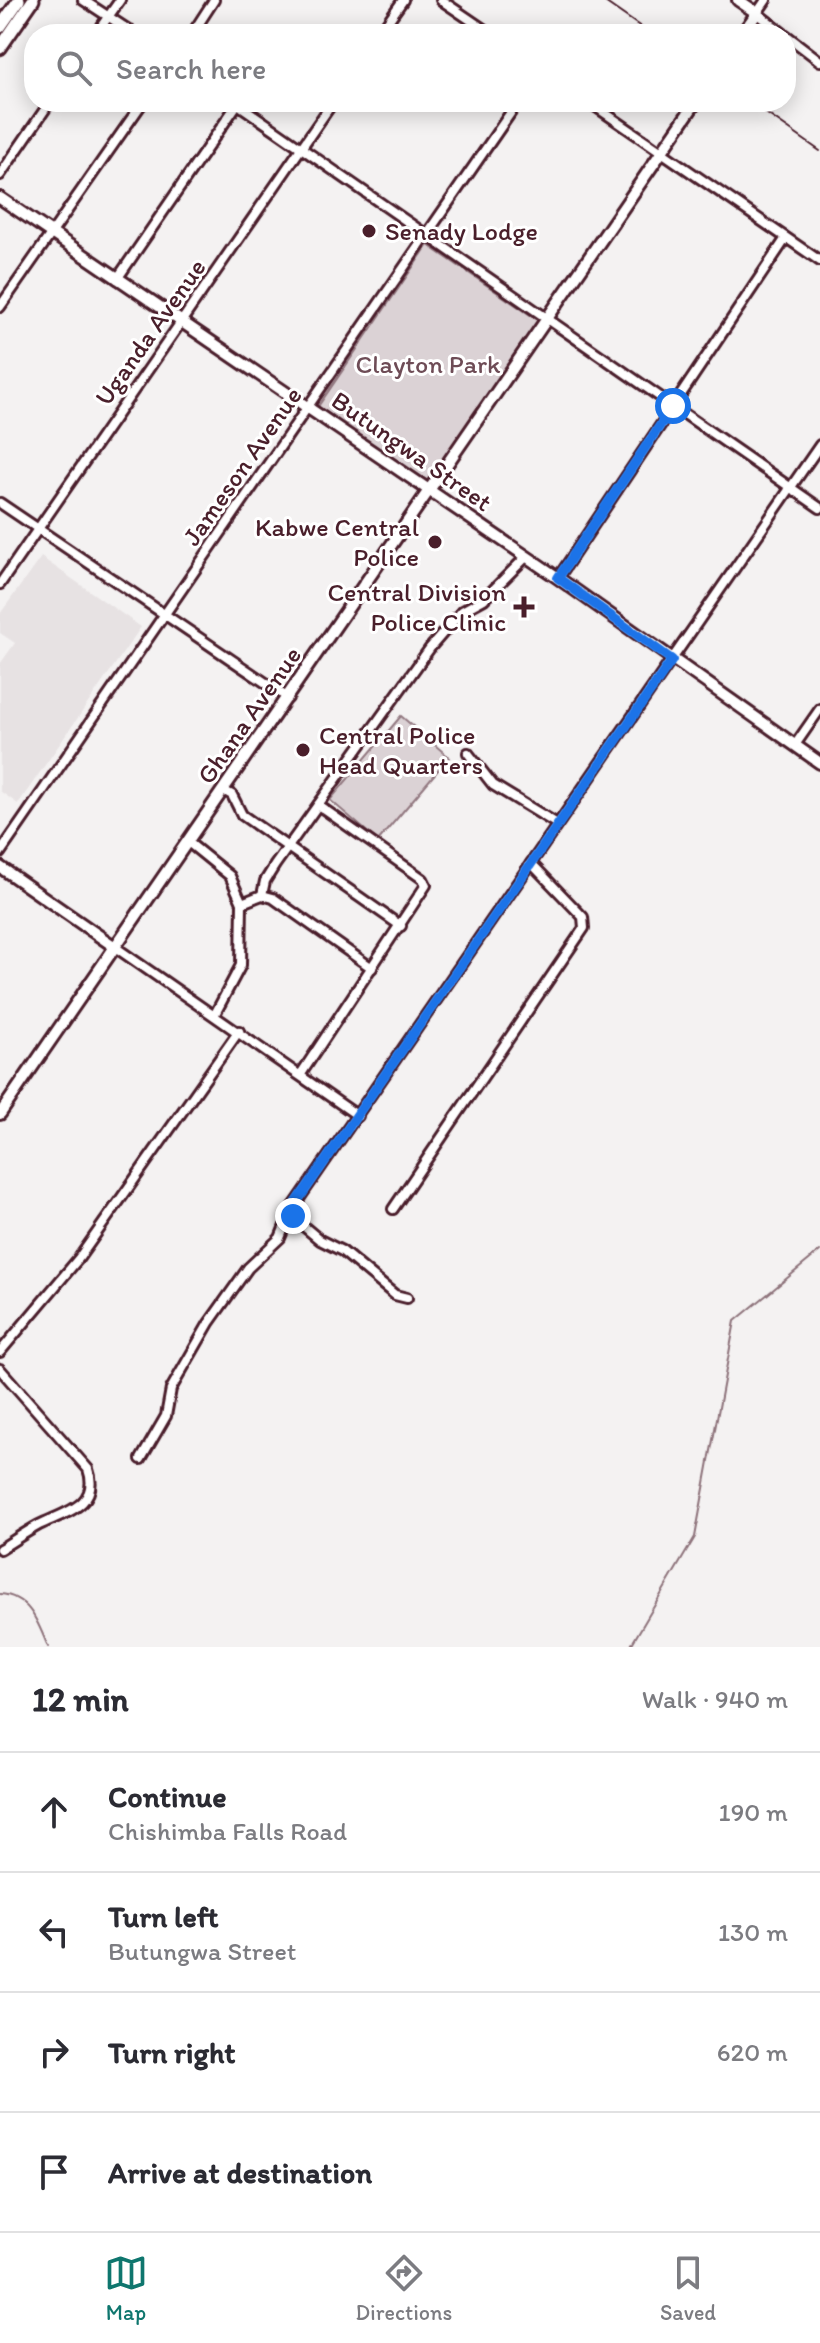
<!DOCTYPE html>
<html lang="en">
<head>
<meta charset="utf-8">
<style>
  :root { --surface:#fff; --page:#f2f2f3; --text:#2b2b33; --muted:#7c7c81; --line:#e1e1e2; --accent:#0f766e }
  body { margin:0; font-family:Itim,sans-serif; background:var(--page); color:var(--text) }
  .stop { position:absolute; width:24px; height:24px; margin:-18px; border:6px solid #1a73e8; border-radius:50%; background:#fff }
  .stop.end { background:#1a73e8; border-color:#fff; box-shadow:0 2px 8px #0008 }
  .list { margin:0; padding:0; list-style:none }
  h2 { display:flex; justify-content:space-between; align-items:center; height:104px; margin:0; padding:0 32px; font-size:34px }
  h2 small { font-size:26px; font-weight:400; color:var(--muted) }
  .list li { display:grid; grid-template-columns:52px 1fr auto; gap:24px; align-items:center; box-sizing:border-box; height:120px; padding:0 32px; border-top:2px solid var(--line) }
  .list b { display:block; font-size:30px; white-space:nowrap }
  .list p { margin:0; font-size:26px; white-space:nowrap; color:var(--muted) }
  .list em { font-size:26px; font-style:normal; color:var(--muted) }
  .icon { flex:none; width:44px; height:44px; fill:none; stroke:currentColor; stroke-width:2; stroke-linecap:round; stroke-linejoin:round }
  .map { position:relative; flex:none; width:820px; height:1647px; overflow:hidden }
  .search { position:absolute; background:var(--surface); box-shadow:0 4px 20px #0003; left:24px; right:24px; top:24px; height:88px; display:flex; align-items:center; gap:20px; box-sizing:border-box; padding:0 28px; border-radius:32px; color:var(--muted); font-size:30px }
  .sheet { height:584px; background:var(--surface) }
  nav { display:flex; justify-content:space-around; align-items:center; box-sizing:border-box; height:112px; border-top:2px solid var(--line); background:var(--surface); font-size:22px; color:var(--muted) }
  nav a { display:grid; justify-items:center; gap:4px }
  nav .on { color:var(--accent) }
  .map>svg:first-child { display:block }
  .built { fill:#e7e2e3 }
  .green { fill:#dbd2d5; stroke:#927880; stroke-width:2 }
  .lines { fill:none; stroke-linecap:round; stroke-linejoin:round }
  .stream { stroke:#8d727a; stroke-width:2 }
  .minor-casing { stroke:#4a1f2b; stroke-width:14 }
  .major-casing { stroke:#4a1f2b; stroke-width:16 }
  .highway-casing { stroke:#4a1f2b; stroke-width:17 }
  .minor { stroke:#fff; stroke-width:8 }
  .major { stroke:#fff; stroke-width:10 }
  .highway { stroke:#fff; stroke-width:11 }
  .rail { stroke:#4a1f2b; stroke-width:2 }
  .route { stroke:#1a73e8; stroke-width:10 }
  .poi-dot { fill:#4a1f2b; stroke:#fff; stroke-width:3 }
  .labels { text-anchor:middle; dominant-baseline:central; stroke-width:6; stroke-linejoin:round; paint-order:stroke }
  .poi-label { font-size:26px; fill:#4a1f2b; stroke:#fff; text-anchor:start }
  .street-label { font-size:26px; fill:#4a1f2b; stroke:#fff }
  .park-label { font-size:26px; fill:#6e4c56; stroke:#fff }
</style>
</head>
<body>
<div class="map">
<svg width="820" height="1647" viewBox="0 0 820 1647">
  <rect width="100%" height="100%" fill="#f4f2f2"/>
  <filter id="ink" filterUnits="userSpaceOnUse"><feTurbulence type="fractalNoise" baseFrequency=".0125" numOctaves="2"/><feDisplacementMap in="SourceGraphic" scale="16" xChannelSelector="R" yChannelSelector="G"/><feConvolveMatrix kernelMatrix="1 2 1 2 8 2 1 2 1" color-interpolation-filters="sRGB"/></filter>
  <g filter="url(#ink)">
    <!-- built -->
    <polygon class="built" points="41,557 141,627 18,804 0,791 0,664 15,643 0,633 0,614"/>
    <!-- green -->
    <g class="green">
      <polygon points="428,245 539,321 428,483 317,408"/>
      <polygon points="401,716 449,757 378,841 330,800"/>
    </g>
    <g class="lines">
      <!-- stream -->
      <g class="stream">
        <path d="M0,1594C29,1596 38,1622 48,1647"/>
        <polyline points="630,1647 695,1537 735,1321 820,1251"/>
      </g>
      <!-- minor casing -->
      <g class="minor-casing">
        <g id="minor">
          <polyline points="83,0 135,34"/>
          <polyline points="441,0 491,34"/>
          <polyline points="766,0 757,13 784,34"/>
          <polyline points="96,34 120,0"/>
          <polyline points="192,34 214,0"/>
          <polyline points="379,34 403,0"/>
          <polyline points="786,35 820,61"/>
          <polyline points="235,102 820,508"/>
          <polyline points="589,102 820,261"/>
          <polyline points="0,175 50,102"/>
          <polyline points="117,279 238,103"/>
          <polyline points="0,307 143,102"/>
          <polyline points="0,503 288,698"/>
          <polyline points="558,578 786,238"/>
          <polyline points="0,584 333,102"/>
          <polyline points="795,745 820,709"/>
          <polyline points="468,753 493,785 557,824"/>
          <polyline points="223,790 232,795 242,815 401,926"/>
          <polyline points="188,842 230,876 242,903 241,965 215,1014"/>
          <polyline points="0,853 518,102"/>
          <polyline points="262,895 265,881 275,865 430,648 462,611 484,599 526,557"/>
          <polyline points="242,903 262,895 273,898 372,968"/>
          <polyline points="115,947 358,1116"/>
          <polyline points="301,1074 426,885 423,879 318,805"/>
          <polyline points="393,1209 584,928 583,917 531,863"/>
          <polyline points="292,1210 295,1219 320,1240 342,1251 395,1295 407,1298"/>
          <polyline points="0,1352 79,1258 239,1031"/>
          <path d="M0,1369L88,1469C101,1506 63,1513 39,1525C26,1532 13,1541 0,1549"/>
          <polyline points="141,1459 166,1416 171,1389 209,1323 248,1268 280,1238 292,1209 820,445"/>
        </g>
      </g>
      <!-- major casing -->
      <g class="major-casing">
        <g id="major">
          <polyline points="738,0 757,13 742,34"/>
          <polyline points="0,198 558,578 820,763"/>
          <polyline points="0,867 115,947"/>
          <polyline points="0,1114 696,102"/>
        </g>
      </g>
      <!-- highway casing -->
      <g class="highway-casing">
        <g id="highway">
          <polyline points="0,27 19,0"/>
          <polyline points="0,48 33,0"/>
        </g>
      </g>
      <!-- minor -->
      <use href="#minor" class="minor"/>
      <!-- major -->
      <use href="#major" class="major"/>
      <!-- highway -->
      <use href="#highway" class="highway"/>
      <!-- rail -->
      <g class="rail">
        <polyline points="602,0 651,34"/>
        <polyline points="750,102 820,151"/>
      </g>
    </g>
  </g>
  <g class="lines" filter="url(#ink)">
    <!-- route -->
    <polyline class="route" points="293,1216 292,1209 672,660 558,578 673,406"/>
  </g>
  <!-- markers -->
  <g class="poi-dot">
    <circle cx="369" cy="231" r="8"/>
    <circle cx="435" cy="542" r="8"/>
    <path d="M520 595h8v8h8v8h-8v8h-8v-8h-8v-8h8z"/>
    <circle cx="303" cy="750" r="8"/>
  </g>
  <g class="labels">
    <!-- poi labels -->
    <g class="poi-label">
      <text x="385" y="231">Senady Lodge</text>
      <text x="419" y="527" text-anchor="end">Kabwe Central<tspan x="419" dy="30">Police</tspan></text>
      <text x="506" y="592" text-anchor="end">Central Division<tspan x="506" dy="30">Police Clinic</tspan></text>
      <text x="319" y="735">Central Police<tspan x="319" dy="30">Head Quarters</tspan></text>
    </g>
    <!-- street labels -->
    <g class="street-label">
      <text transform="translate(150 332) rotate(-55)">Uganda Avenue</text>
      <text transform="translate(412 451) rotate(35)">Butungwa Street</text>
      <text transform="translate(242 466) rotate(-55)">Jameson Avenue</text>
      <text transform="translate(249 715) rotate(-55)">Ghana Avenue</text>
    </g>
    <!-- park labels -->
    <g class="park-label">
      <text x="428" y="364">Clayton Park</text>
    </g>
  </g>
</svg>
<div class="stop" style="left:673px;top:406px"></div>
<div class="stop end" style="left:293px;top:1216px"></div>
<div class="search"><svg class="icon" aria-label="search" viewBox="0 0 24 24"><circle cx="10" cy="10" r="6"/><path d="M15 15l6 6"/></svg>Search here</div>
</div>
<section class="sheet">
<h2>12 min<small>Walk · 940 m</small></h2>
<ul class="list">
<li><svg class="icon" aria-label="ahead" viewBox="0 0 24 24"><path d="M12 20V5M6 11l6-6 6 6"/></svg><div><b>Continue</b><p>Chishimba Falls Road</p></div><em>190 m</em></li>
<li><svg class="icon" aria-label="left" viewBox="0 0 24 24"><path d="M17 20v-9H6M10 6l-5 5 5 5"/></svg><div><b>Turn left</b><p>Butungwa Street</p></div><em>130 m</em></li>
<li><svg class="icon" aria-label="right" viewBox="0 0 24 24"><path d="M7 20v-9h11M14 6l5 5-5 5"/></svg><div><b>Turn right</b></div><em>620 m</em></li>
<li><svg class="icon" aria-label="arrive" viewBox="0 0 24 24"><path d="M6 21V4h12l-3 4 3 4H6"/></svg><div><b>Arrive at destination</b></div></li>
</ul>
</section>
<nav>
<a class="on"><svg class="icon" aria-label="map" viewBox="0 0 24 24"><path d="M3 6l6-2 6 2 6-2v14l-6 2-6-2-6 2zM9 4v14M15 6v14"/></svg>Map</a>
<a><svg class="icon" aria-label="directions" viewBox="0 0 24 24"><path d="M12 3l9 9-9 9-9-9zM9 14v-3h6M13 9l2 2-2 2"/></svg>Directions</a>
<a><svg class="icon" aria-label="saved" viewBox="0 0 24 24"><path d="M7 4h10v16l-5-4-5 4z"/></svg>Saved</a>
</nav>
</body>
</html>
